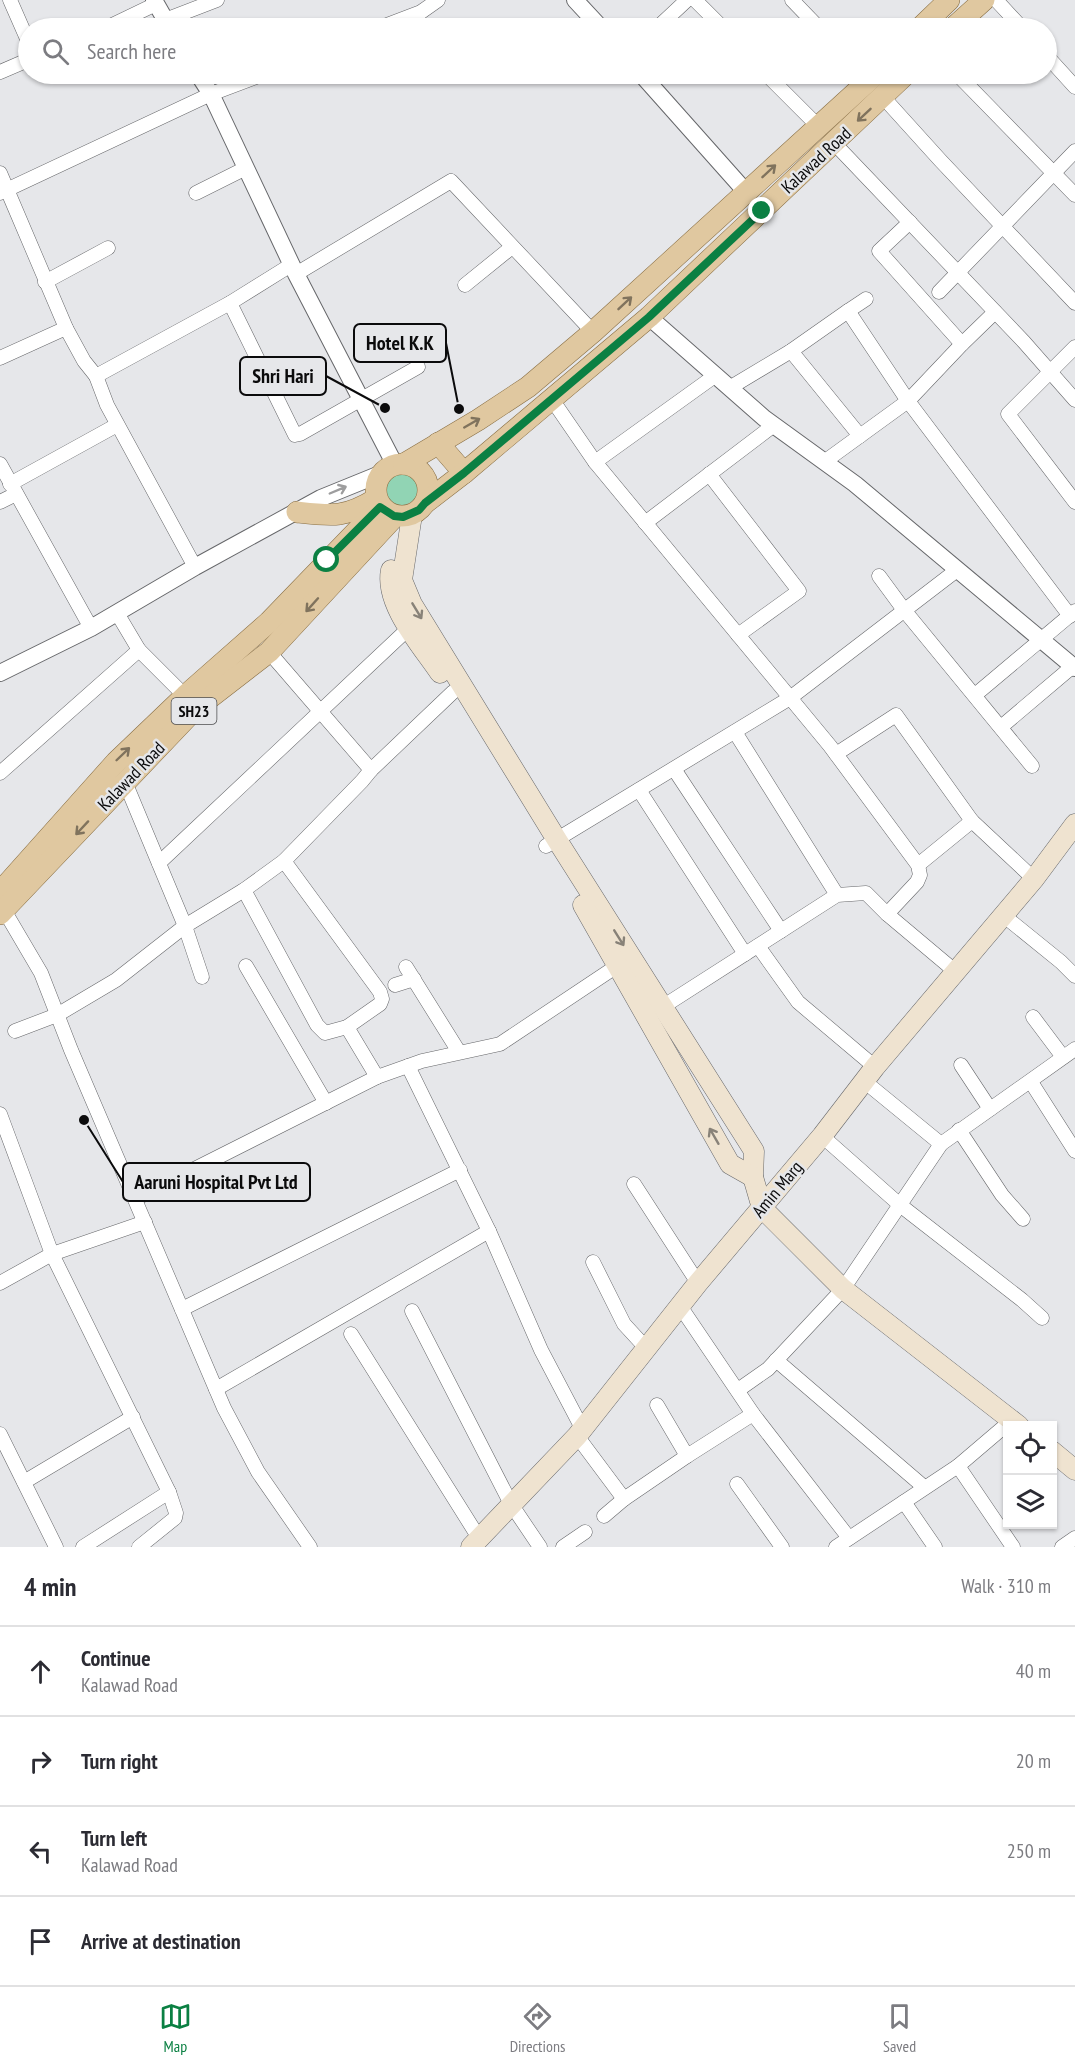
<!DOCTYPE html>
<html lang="en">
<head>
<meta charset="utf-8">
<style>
  :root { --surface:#fff; --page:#f7f7f7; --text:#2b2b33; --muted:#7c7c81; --line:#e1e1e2; --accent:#0b8043 }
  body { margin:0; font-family:"PT Sans Narrow",sans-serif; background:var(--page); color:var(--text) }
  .controls { position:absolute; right:18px; bottom:18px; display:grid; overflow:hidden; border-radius:0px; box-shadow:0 2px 4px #0004 }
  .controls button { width:54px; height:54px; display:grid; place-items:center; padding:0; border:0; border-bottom:2px solid var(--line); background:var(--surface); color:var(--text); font:30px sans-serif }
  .stop { position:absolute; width:18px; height:18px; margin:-14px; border:4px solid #0b8043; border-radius:50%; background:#fff }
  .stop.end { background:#0b8043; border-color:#fff; box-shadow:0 2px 6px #0008 }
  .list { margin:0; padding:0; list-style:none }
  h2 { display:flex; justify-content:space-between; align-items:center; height:78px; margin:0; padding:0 24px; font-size:26px }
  h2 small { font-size:20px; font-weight:400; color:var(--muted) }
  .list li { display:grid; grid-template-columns:39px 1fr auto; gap:18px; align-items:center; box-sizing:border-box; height:90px; padding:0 24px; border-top:2px solid var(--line) }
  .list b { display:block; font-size:22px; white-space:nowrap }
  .list p { margin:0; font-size:20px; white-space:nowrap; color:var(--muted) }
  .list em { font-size:20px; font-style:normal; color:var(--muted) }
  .icon { flex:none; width:33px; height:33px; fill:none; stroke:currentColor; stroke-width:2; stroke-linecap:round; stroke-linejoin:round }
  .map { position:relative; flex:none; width:1075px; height:1547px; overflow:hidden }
  .search { position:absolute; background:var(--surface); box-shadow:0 2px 4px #0004; left:18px; right:18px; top:18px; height:66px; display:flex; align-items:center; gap:15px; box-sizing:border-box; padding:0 21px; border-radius:33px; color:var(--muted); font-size:22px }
  .sheet { height:438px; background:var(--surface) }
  nav { display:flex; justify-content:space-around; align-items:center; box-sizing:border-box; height:84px; border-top:2px solid var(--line); background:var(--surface); font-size:16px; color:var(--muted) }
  nav a { display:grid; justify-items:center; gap:3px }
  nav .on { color:var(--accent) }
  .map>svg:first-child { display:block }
  .green { fill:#91d4b4 }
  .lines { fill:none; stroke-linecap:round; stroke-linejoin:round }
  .minor-casing { stroke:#66676a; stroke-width:15 }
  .tertiary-casing { stroke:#66676a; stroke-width:18 }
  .secondary-casing { stroke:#66676a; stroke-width:21 }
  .primary-casing { stroke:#886e43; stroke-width:22 }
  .minor { stroke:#fff; stroke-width:14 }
  .tertiary { stroke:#fff; stroke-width:16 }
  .secondary { stroke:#efe3d0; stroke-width:20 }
  .primary { stroke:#e0c8a0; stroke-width:21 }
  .oneway { stroke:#80735d }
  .oneway2 { stroke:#9d9d9e }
  .oneway3 { stroke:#888278 }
  .route { stroke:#0b8043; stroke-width:8 }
  .labels { text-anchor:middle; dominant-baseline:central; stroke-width:5; stroke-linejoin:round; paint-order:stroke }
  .shield { fill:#e6e7ea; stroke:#4d4d4f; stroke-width:1.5 }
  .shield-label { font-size:16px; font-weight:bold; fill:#0b0b0c }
  .street-label { font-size:18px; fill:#0b0b0c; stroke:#e6e7ea }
  .leader { fill:none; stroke:#0b0b0c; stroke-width:2 }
  .callout-dot { fill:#0b0b0c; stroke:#e6e7ea; stroke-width:2 }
  .callout { fill:#e6e7ea; stroke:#0b0b0c; stroke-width:2 }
  .callout-label { font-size:20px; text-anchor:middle; font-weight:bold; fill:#0b0b0c }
</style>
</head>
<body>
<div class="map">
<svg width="1075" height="1547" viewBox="0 0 1075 1547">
  <rect width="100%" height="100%" fill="#e6e7ea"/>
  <!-- green -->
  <path class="green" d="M408,470C444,473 419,508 390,508L379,490C387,479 395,471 408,470Z"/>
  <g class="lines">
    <!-- minor casing -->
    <g class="minor-casing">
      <g id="minor">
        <polyline points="10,0 28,41"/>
        <polyline points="695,0 723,28"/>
        <polyline points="792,0 819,28"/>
        <polyline points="996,0 1022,28"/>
        <polyline points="165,20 217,0"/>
        <polyline points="106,28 156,4"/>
        <polyline points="379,28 421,12 438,0"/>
        <polyline points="657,28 687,0"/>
        <polyline points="1046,55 1075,87"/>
        <polyline points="0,72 28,60"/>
        <polyline points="766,74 818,126"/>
        <polyline points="957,74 1075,195"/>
        <polyline points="883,97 940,160 1075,303"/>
        <polyline points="834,143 1024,342 1075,400"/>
        <polyline points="0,173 66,328 84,361 96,376 230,303 291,265"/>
        <polyline points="0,193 211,94 264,74"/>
        <polyline points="196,193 246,168"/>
        <polyline points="910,222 879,251 962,344"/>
        <polyline points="296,274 451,181 593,332"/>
        <polyline points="45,282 108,248"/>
        <polyline points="465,285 512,247"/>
        <polyline points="939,292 1075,151"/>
        <polyline points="230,303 295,435 300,434 418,367"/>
        <polyline points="848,311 866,299"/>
        <polyline points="1075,347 1008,414 1075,502"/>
        <polyline points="791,351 860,436"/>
        <polyline points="0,358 66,328"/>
        <polyline points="96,376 107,405 195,567"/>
        <polyline points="731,387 791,351 848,311 908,401 1070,616"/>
        <polyline points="551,398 595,462 830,746 918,865 920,875 917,882 887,914 956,972"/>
        <polyline points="595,462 716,375"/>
        <polyline points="824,462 908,401 962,344 995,312"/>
        <polyline points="0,464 91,628"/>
        <polyline points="709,474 799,591 738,635"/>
        <polyline points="10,484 117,425"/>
        <polyline points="0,502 16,494"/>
        <polyline points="645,523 774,425"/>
        <polyline points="879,576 904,610 1032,766"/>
        <polyline points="117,613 139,650"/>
        <polyline points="269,652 371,770 453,692"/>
        <polyline points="975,695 1075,611"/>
        <polyline points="1001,727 1073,666"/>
        <polyline points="735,732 837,895"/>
        <polyline points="836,754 896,715 972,821 1034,879"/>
        <polyline points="674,769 781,931"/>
        <polyline points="0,773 139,650 185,696"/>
        <polyline points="125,782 185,926 202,977"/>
        <polyline points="639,790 745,954"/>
        <polyline points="546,846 790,698 957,570"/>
        <polyline points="159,863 409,628"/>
        <polyline points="918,865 972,821"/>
        <polyline points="244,890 317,1025 325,1033 347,1027 380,1004 382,999 380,992 284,861"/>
        <polyline points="1,905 41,973 71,1050 224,1408 258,1472 310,1547"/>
        <polyline points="1003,915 1061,962 1075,976"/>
        <polyline points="758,946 798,1002 875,1067"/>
        <polyline points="246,966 326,1103"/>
        <polyline points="406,967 459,1052"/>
        <polyline points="395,985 414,979"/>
        <polyline points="667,1004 837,895 866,893 887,914"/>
        <polyline points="1033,1017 1063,1057"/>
        <polyline points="347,1027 377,1077"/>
        <polyline points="15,1031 57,1015 116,980 185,926 244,890 284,861 362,781 371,770"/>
        <polyline points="961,1065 990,1109"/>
        <polyline points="408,1066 489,1231 541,1350 583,1430"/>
        <polyline points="864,1081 941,1144"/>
        <polyline points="1031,1082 1075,1151"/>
        <polyline points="0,1114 52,1254 169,1492 83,1547"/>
        <polyline points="959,1130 1002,1195 1023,1219"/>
        <polyline points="822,1136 900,1205 1022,1300 1042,1318"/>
        <polyline points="634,1184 698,1283"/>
        <polyline points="135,1199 377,1077 422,1061 500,1044 617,966"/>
        <polyline points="593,1262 624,1324 646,1348"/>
        <polyline points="0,1283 52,1254 145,1222"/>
        <polyline points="182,1309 460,1170"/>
        <polyline points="412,1311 511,1504 540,1547"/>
        <polyline points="351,1334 479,1538"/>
        <polyline points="776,1360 924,1487"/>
        <polyline points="216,1389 489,1231"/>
        <polyline points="738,1390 768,1369 843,1289 941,1144 1075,1049"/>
        <polyline points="657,1405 687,1456 753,1414 680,1306"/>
        <polyline points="753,1414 849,1538"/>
        <polyline points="0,1434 56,1547"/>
        <polyline points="577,1436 624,1499 687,1456"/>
        <polyline points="958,1466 1013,1547"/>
        <polyline points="24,1482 133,1417"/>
        <polyline points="737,1484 782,1547"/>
        <polyline points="904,1502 935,1547"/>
        <polyline points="604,1516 624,1499"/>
        <polyline points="139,1547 175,1518 176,1513 169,1492"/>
        <polyline points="563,1547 585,1532"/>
        <polyline points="836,1547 958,1466 1012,1420"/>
        <polyline points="1062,1547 1075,1538"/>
      </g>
    </g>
    <!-- tertiary casing -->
    <g class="tertiary-casing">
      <g id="tertiary">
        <polyline points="154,0 170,28"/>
        <polyline points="575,0 601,28"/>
        <polyline points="198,74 211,94 296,274 395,465"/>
        <polyline points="641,74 746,192"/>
        <polyline points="649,317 764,418 855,484 1075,668"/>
        <polyline points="0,673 91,628 195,567 321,498 380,474"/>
      </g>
    </g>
    <!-- secondary casing -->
    <g class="secondary-casing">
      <g id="secondary">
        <polyline points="412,515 402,580 412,604 557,840 754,1151 753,1177 762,1208 843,1289 1019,1426"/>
        <path d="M391,570C384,604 422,646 440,673"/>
        <polyline points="583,905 730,1164 753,1177"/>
        <polyline points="1052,1451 1075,1470"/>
        <polyline points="471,1547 577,1436 698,1283 822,1136 875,1067 1034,879 1075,824"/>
      </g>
    </g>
    <!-- primary casing -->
    <g class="primary-casing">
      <g id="primary">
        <polyline points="920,28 949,0"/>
        <polyline points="953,28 984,0"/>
        <polyline points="438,443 464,473"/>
        <circle cx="402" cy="490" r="26"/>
        <polyline points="404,464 478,420 528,387 593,332 876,74"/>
        <polyline points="425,503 464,473 649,317 906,74"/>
        <path d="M297,512C333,516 345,518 376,499"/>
        <polyline points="0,892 116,762 185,696 269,622 380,507"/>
        <polyline points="0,914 194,710 269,652 395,516"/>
      </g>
    </g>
    <!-- minor -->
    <use href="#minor" class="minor"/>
    <!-- tertiary -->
    <use href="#tertiary" class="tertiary"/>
    <!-- secondary -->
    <use href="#secondary" class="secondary"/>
    <!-- primary -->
    <use href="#primary" class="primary"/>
  </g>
  <!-- one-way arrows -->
  <defs><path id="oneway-shaft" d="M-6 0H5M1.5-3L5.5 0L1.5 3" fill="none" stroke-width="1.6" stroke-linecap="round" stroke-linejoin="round" transform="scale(1.5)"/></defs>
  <g class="oneway">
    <use href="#oneway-shaft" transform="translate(864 115) rotate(137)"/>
    <use href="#oneway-shaft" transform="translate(769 171) rotate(-43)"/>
    <use href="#oneway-shaft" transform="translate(625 303) rotate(-43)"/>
    <use href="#oneway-shaft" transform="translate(472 423) rotate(-30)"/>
    <use href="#oneway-shaft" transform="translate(312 605) rotate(132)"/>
    <use href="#oneway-shaft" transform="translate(123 754) rotate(-44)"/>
    <use href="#oneway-shaft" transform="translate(82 828) rotate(133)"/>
  </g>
  <use class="oneway2" href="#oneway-shaft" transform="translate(338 490) rotate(-23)"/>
  <g class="oneway3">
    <use href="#oneway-shaft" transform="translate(417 611) rotate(59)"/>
    <use href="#oneway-shaft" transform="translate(619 938) rotate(58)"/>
    <use href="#oneway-shaft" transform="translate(714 1136) rotate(-120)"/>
  </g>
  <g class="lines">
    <!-- route -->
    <polyline class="route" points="327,560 380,507 394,516 403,517 419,510 425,503 464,473 649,317 762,211"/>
  </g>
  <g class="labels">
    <!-- shield labels -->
    <rect class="shield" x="171.5" y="698" width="45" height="26" rx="4.5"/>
    <g class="shield-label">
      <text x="194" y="711">SH23</text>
    </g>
    <!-- street labels -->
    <g class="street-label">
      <text transform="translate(816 160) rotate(-43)">Kalawad Road</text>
      <text transform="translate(131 776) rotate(-46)">Kalawad Road</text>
      <text transform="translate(777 1189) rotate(-50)">Amin Marg</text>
    </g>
  </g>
  <!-- callouts -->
  <path class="leader" d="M459 409L446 343M385 408L326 376M84 1120L123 1182"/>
  <g class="callout-dot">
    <circle cx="459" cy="409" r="6"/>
    <circle cx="385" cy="408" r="6"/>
    <circle cx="84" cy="1120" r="6"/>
  </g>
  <g class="callout">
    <rect x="354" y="324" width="92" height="38" rx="6"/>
    <rect x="240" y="357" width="86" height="38" rx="6"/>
    <rect x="123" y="1163" width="187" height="38" rx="6"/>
  </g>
  <g class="callout-label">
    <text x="400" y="350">Hotel K.K</text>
    <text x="283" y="383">Shri Hari</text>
    <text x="216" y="1189">Aaruni Hospital Pvt Ltd</text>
  </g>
</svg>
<div class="controls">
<button><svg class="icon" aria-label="locate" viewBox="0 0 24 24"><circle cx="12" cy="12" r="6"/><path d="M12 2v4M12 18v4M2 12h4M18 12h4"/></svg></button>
<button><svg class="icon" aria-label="layers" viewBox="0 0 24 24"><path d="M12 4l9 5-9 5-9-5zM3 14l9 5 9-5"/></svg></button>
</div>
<div class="stop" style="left:327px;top:560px"></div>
<div class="stop end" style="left:762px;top:211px"></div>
<div class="search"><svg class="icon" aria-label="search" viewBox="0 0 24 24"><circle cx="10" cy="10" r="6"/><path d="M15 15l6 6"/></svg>Search here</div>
</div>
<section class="sheet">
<h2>4 min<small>Walk · 310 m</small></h2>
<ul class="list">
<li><svg class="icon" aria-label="ahead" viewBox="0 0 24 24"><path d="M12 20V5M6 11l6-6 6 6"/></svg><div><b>Continue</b><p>Kalawad Road</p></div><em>40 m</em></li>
<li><svg class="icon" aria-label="right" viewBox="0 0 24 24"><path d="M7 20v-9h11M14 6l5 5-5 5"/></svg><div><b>Turn right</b></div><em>20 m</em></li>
<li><svg class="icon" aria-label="left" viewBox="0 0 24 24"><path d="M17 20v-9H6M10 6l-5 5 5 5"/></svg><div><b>Turn left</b><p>Kalawad Road</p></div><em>250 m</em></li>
<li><svg class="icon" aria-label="arrive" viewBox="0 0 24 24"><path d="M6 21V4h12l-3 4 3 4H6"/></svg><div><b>Arrive at destination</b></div></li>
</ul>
</section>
<nav>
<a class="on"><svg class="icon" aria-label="map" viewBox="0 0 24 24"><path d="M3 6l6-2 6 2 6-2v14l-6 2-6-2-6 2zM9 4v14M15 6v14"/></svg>Map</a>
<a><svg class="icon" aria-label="directions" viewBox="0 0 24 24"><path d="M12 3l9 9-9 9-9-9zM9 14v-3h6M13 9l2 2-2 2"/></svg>Directions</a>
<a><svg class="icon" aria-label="saved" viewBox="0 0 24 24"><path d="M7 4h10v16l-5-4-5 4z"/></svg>Saved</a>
</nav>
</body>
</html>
